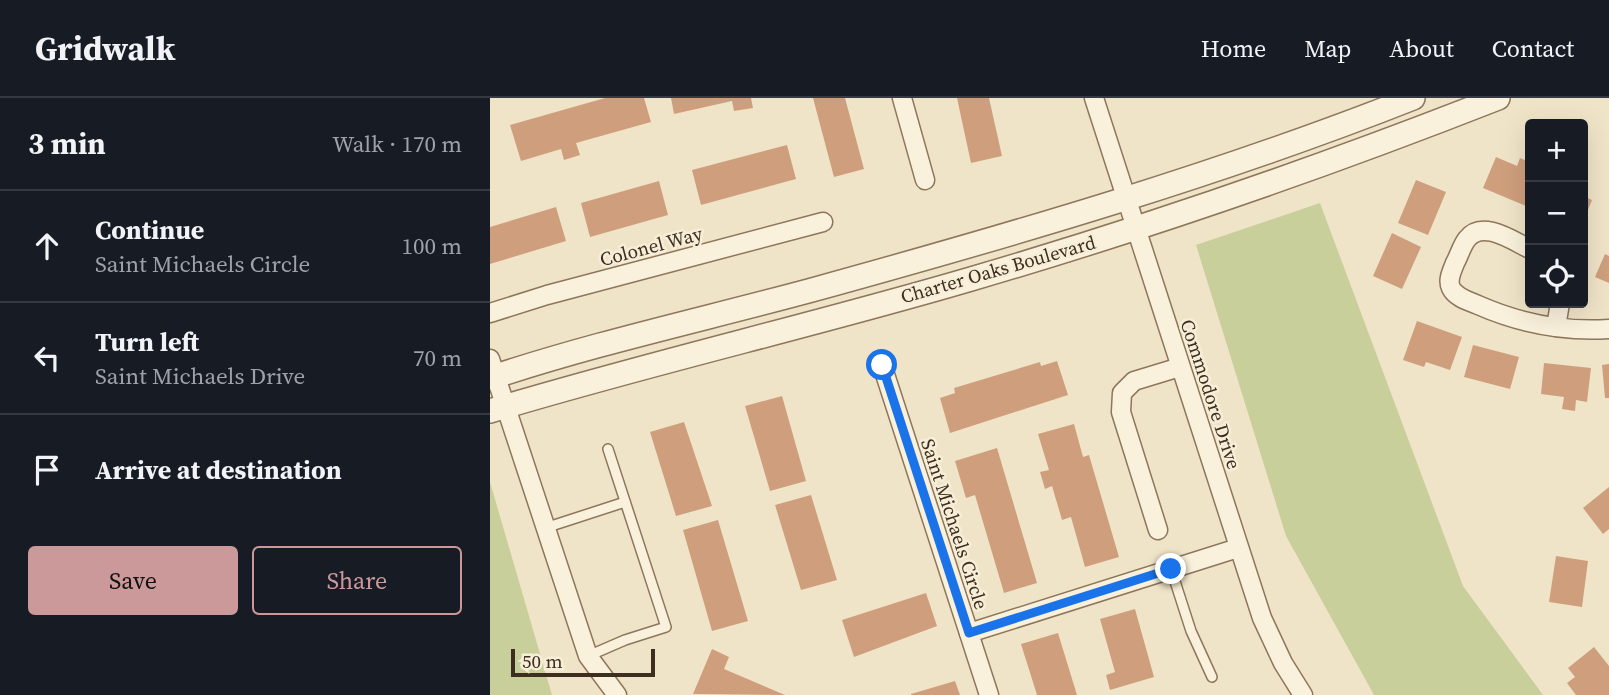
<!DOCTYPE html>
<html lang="en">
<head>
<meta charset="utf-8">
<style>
  :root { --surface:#171b24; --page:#20242c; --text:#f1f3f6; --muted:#9ea1a6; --line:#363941; --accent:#cc999b }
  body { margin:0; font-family:"Source Serif 4",serif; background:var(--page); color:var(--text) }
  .controls { position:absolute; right:21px; top:21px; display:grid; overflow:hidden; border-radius:7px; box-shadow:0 7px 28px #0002 }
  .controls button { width:63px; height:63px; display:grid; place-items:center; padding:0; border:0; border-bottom:2px solid var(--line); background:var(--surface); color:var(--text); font:35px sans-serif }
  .scale { position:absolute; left:21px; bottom:18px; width:144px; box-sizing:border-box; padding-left:7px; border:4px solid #3d2e20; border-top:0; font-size:19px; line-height:24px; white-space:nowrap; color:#3d2e20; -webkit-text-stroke:5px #f7eed8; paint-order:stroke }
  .stop { position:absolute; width:21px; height:21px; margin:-16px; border:5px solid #1a73e8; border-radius:50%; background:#fff }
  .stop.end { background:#1a73e8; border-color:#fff; box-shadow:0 2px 7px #0008 }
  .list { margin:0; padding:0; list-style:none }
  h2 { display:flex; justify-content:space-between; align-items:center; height:91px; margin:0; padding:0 28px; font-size:30px }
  h2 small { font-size:23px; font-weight:400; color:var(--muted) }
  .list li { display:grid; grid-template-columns:46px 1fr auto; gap:21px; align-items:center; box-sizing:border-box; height:112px; padding:0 28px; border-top:2px solid var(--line) }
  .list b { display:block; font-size:26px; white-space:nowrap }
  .list p { margin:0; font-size:23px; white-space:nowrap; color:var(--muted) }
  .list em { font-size:23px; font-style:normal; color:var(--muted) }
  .actions { display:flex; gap:14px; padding:21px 28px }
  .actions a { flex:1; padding:16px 0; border:2px solid var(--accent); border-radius:7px; text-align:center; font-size:24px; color:var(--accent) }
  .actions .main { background:var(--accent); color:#111 }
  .icon { flex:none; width:38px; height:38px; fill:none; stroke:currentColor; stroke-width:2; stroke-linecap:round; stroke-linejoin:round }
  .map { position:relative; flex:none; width:1119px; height:597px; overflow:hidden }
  header { display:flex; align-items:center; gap:42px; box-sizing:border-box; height:98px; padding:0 35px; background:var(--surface); border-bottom:2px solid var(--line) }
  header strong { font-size:33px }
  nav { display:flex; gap:38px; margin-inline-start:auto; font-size:24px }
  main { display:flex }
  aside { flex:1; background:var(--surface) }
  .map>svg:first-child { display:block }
  .green { fill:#c9cf9b }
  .building { fill:#cf9f7d }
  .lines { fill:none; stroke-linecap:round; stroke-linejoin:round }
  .service-casing { stroke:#8d765c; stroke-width:12 }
  .minor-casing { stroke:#8d765c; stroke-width:21 }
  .tertiary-casing { stroke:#8d765c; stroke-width:26 }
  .service { stroke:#faf1dc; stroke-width:9 }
  .minor { stroke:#faf1dc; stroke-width:18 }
  .tertiary { stroke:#faf1dc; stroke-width:23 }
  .route { stroke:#1a73e8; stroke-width:9 }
  .labels { text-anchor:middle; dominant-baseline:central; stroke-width:5; stroke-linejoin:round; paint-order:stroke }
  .street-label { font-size:19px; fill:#3d2e20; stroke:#f7eed8 }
</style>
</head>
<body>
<header>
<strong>Gridwalk</strong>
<nav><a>Home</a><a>Map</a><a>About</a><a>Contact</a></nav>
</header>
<main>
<aside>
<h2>3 min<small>Walk · 170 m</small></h2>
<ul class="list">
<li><svg class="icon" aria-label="ahead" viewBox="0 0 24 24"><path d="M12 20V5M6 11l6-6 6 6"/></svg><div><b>Continue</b><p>Saint Michaels Circle</p></div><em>100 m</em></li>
<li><svg class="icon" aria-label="left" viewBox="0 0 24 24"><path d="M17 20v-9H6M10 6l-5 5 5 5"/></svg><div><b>Turn left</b><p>Saint Michaels Drive</p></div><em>70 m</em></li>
<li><svg class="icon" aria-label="arrive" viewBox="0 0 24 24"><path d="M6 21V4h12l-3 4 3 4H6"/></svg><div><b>Arrive at destination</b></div></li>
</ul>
<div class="actions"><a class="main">Save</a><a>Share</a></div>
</aside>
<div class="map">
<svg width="1119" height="597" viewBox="0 0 1119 597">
  <rect width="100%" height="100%" fill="#f0e4c8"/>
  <!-- green -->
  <g class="green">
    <polygon points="830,105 973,488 1053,597 884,597 796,438 706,147"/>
    <polygon points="0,384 62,597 0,597"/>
  </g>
  <!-- building -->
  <g class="building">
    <polygon points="115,0 154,0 161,24 86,45 90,57 74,62 71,51 31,63 20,27"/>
    <polygon points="181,0 261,0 263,10 244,13 242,3 184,16"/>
    <polygon points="323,0 355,0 374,71 344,79"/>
    <polygon points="467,0 499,0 512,58 481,65"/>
    <polygon points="297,47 306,81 211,107 202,72"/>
    <polygon points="1006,59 1027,68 1030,60 1040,64 1038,76 1040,77 1040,97 1036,108 993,90"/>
    <polygon points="926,82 956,94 938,137 908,125"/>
    <polygon points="169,83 178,117 100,139 91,105"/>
    <polygon points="1093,98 1102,102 1093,124"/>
    <polygon points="66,109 76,143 0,166 0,129"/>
    <polygon points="902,135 931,149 912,191 883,178"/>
    <polygon points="1115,156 1119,158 1119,185 1105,179"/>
    <polygon points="927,223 972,239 960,272 936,264 934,269 913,262"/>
    <polygon points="983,247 1029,259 1020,291 974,279"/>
    <polygon points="567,263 578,297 460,335 450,300 465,295 464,290 550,264 551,268"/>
    <polygon points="1054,265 1101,270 1097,304 1086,302 1085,313 1072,311 1074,299 1051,296"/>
    <polygon points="1119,266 1119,300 1115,300 1112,267"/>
    <polygon points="292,298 316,383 280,393 255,308"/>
    <polygon points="194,324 222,408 186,418 160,334"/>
    <polygon points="584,326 593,359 599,357 629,459 595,469 581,419 572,422 562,388 555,391 550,374 559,372 548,336"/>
    <polygon points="507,350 547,485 514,495 485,397 476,400 465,363"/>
    <polygon points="1119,389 1119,431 1113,436 1093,410"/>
    <polygon points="321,397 347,482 311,492 285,407"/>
    <polygon points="228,422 258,523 222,533 193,432"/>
    <polygon points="1066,458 1098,463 1092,509 1059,504"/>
    <polygon points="436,495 447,528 364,559 352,522"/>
    <polygon points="645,511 664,579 620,592 616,577 625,574 610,521"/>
    <polygon points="568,535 587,597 547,597 531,546"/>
    <polygon points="1104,549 1119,568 1119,597 1086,597 1077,585 1085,579 1078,570"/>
    <polygon points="222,551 239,559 234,571 295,597 203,596"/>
    <polygon points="465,583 470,597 421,597 421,596"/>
  </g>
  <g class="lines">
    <!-- service casing -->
    <g class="service-casing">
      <g id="service">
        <polyline points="55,430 135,404"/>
        <polyline points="681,471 701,533 722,579"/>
        <polyline points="98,558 135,542 176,529 118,351"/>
      </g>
    </g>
    <!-- minor casing -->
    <g class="minor-casing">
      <g id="minor">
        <polyline points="412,0 435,82"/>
        <polyline points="604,0 772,520 793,565 813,597"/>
        <path d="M1040,151C1023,143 992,121 977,141C972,147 969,158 965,165C962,173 957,182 961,190C966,200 979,203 988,207C1029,225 1074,234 1119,231"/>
        <polyline points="0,215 57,197 333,124"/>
        <polyline points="1066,229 1070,205"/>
        <polyline points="0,261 98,558 127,597"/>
        <polyline points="392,267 499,597"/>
        <polyline points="668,432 631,314 632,295 644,283 690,269"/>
        <polyline points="479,535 748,450"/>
      </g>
    </g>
    <!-- tertiary casing -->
    <g class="tertiary-casing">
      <g id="tertiary">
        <path d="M0,280C105,245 215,221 322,192C525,136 728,77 923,0"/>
        <path d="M0,313C159,265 321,228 481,181C659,129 835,68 1008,0"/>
      </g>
    </g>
    <!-- service -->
    <use href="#service" class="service"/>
    <!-- minor -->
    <use href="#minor" class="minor"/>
    <!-- tertiary -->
    <use href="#tertiary" class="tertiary"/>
  </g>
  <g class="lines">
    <!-- route -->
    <polyline class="route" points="392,267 479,535 681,471"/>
  </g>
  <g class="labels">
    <!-- street labels -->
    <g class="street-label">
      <text transform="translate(161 148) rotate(-15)">Colonel Way</text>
      <text transform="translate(508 171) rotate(-16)">Charter Oaks Boulevard</text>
      <text transform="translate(721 296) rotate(72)">Commodore Drive</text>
      <text transform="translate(465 426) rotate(72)">Saint Michaels Circle</text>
    </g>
  </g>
</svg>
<div class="controls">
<button>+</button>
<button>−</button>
<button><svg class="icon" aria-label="locate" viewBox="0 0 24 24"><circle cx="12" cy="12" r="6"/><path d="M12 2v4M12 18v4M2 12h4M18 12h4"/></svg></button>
</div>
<div class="scale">50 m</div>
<div class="stop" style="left:392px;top:267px"></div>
<div class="stop end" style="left:681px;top:471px"></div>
</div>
</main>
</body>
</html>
